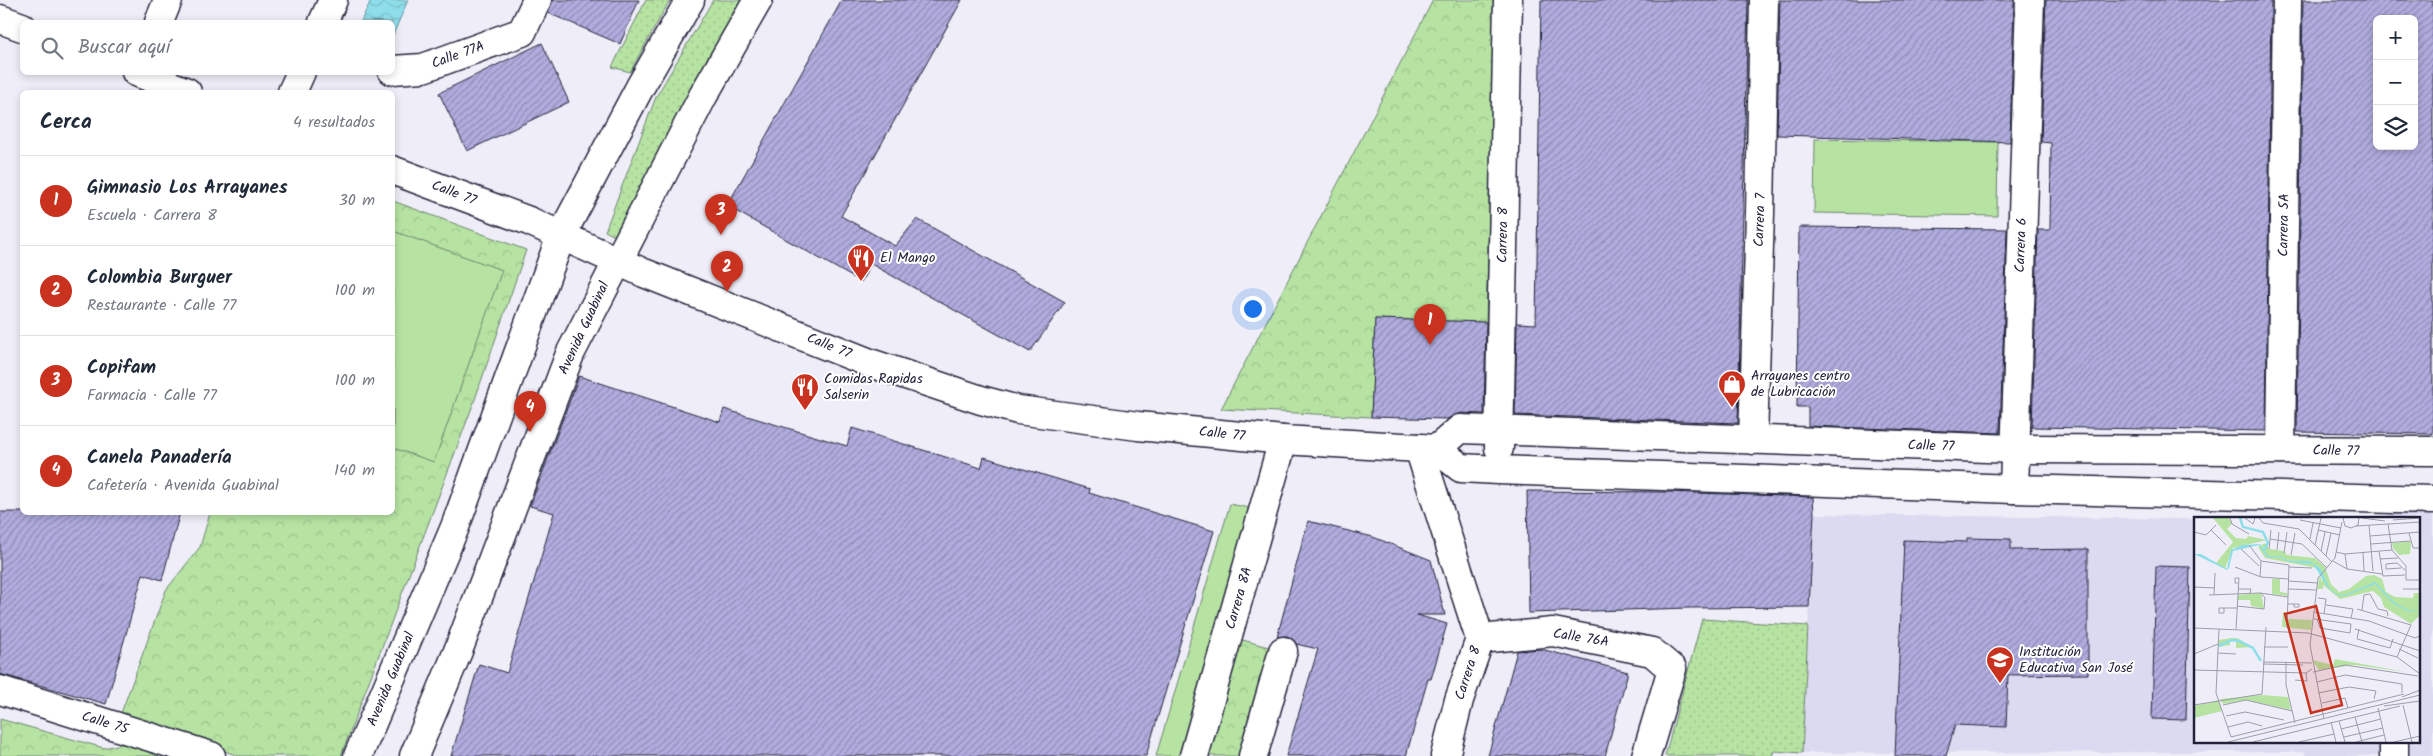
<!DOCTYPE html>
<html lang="es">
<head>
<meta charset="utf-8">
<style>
  :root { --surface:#fff; --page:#f2f2f3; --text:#1f2937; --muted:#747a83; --line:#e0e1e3; --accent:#c8321e }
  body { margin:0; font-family:Kalam,sans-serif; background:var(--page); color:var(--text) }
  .controls { position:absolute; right:15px; top:15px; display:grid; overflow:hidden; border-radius:8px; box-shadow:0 2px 8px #0003 }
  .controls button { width:45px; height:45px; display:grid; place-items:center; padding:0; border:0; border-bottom:1px solid var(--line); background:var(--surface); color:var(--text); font:25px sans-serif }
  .you { position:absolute; left:1252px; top:308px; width:18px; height:18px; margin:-12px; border:4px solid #fff; border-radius:50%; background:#1a73e8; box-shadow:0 0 0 8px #1a73e833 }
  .badge { display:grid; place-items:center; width:32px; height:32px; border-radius:50%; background:var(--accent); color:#fff; font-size:16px; font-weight:700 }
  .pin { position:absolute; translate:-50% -41px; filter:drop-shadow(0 1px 2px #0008) }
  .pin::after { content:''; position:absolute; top:26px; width:18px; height:15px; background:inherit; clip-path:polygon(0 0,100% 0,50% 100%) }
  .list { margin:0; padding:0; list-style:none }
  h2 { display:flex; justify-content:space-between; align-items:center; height:65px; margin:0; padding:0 20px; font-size:21px }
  h2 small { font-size:16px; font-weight:400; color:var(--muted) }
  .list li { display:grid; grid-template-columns:32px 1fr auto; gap:15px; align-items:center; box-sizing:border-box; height:90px; padding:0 20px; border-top:1px solid var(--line) }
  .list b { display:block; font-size:19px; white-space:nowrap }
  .list p { margin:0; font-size:16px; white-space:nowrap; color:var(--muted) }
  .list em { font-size:16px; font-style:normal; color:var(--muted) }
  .icon { flex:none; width:28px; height:28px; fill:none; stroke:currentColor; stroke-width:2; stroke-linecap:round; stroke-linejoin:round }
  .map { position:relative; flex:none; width:2433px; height:756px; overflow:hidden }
  .search { position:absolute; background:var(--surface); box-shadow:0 2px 8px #0003; left:20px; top:20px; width:375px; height:55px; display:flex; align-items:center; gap:12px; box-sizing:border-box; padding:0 18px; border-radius:8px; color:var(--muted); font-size:19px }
  .panel { position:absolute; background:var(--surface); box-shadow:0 2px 8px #0003; left:20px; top:90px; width:375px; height:425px; border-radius:8px }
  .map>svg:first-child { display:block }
  .built { fill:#dcdaf0 }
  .grass { fill:url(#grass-dots); stroke:#6c826e }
  .forest { fill:url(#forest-crowns); stroke:#6c826e }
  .park { fill:#b6e3a2; stroke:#6c826e }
  .water { fill:url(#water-waves); stroke:#6393a4 }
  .building { fill:url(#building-hatch); stroke:#22223b; fill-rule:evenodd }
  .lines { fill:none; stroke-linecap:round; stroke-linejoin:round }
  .minor-casing { stroke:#22223b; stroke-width:31 }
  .major-casing { stroke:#22223b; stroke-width:31 }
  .minor { stroke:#fff; stroke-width:28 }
  .major { stroke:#fff; stroke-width:28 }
  .labels { text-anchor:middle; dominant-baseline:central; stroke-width:4; stroke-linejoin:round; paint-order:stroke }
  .street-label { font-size:14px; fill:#22223b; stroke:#fff }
  .poi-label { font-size:14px; fill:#22223b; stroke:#fff; text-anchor:start }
  .inset-river { fill:none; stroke:#8edeea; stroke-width:2.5 }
  .inset-road { fill:none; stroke:#9d9cac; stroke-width:1 }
  .view { fill:#c8321e; fill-opacity:0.15; stroke:#c8321e; stroke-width:2.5 }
  .inset-edge { fill:none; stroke:#22223b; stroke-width:2.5 }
</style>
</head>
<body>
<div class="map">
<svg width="2433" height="756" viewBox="0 0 2433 756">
  <defs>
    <pattern id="grass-dots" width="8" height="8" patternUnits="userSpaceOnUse" patternTransform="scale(1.25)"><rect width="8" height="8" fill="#b6e3a2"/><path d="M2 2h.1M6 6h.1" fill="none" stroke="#9cc28c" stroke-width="1.8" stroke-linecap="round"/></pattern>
    <pattern id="forest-crowns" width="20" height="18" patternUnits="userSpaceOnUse" patternTransform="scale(1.25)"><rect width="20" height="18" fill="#b6e3a2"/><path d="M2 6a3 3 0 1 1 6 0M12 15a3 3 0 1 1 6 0" fill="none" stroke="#9cc28c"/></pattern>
    <pattern id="water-waves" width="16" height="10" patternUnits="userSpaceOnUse" patternTransform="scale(1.25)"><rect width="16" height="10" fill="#8edeea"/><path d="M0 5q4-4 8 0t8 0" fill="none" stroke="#7abeca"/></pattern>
    <pattern id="building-hatch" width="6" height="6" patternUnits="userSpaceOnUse" patternTransform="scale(1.25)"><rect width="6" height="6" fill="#b0acde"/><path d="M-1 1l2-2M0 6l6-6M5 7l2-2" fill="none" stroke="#8f8cb5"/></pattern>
  </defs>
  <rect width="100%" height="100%" fill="#efeef8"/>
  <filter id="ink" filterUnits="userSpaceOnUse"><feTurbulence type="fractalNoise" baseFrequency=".02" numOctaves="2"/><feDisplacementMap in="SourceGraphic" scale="10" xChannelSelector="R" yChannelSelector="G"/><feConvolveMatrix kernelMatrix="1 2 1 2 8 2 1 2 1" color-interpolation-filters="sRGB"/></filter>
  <g filter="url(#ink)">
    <!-- built -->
    <polygon class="built" points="2388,504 2433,505 2433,756 2305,756 2305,752 1802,753 1814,514 2195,519 2196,742 2419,742 2419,518 2389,518"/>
    <!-- grass -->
    <g class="grass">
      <polygon points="646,0 670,0 630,72 612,67"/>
      <polygon points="713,0 747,0 630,244 605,231 656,97"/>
      <polygon points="1702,619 1808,626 1802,753 1774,751 1772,756 1665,756"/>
    </g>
    <!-- forest -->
    <g class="forest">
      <polygon points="1433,0 1495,0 1486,322 1375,319 1371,417 1221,409"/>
      <polygon points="393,201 526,250 474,402 341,756 239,756 120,716 166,590 200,547 210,513 392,512"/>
      <polygon points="1228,636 1283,651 1253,756 1194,756"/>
      <polygon points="0,719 104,748 135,741 183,756 0,756"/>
    </g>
    <!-- park -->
    <g class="park">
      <polygon points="1815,139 1998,142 1997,216 1814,213"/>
      <polygon points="393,231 502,270 434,462 393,448"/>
      <polygon points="1230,504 1254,509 1182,756 1156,756"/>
    </g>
    <!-- water -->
    <polygon class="water" points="371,0 408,0 393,35 392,22 361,21"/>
    <!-- building -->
    <g class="building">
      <polygon points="552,0 639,0 620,44 548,13"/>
      <polygon points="842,0 962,0 841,216 895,246 917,219 1065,302 1030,352 871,264 861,282 727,206"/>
      <polygon points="1541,0 1748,0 1738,423 1515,415 1517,323 1536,324"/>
      <polygon points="1780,0 2014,0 2010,142 1777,135"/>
      <polygon points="2046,0 2271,0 2266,431 2032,427 2038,230 2050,230 2051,143 2041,142"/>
      <path d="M2303,0H2433V434L2297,432ZM2377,19H2414V146H2377Z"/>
      <polygon points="542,43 569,102 467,151 439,93"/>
      <polygon points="1799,227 2007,229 2000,433 1808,426 1808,407 1797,407"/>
      <polygon points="1375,319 1486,322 1484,414 1461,413 1447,419 1371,417"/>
      <polygon points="579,376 720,422 724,409 847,446 852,428 981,468 984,457 1090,489 1089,493 1214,531 1146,756 451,756 479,664 507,673 554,513 530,506"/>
      <polygon points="1527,491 1667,492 1813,497 1814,514 1809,607 1689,608 1529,613"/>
      <polygon points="0,512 180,512 162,580 143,574 106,704 0,674"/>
      <polygon points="1308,521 1373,537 1431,560 1445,615 1417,615 1447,624 1431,679 1428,679 1406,756 1286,756 1318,649 1296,644 1288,636 1277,637"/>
      <polygon points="1967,538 2011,539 2011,550 2088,549 2088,674 2008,675 2006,727 1955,725 1946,756 1895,756 1904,540 1967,542"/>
      <polygon points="2156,566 2190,567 2186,720 2152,719"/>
      <polygon points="1541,649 1628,672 1605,756 1488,756 1517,651"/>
    </g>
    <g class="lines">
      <!-- minor casing -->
      <g class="minor-casing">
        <g id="minor">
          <polyline points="0,19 22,27"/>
          <polyline points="159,22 168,0"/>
          <polyline points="323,22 333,0"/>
          <polyline points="392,70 423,68 522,32 537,0"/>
          <polyline points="136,72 187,92"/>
          <polyline points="292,92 301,72"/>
          <polyline points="392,170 529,221 644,273 870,363 981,400 1018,410 1138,426 1283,440 1437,449 1461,468 1498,470 2014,489 2433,500"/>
          <polyline points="1753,440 1760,213 1764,0"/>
          <polyline points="1419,448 1480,639 1459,700 1445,756"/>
          <polyline points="1499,448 1508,0"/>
          <polyline points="1437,449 1460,429 2014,449 2433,451"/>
          <polyline points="2281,450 2287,0"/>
          <polyline points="2014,489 2030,0"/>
          <polyline points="1480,639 1553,632 1652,652 1672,669 1646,756"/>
          <polyline points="0,690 211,756"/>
          <polyline points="1194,756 1283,440"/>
          <polyline points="1253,756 1283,651"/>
          <polyline points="2394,756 2394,742"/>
        </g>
      </g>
      <!-- major casing -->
      <g class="major-casing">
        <g id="major">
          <polyline points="358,756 455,527 561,236 640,87 690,0"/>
          <polyline points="414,756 458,651 570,354 703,96 758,0"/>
        </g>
      </g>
      <!-- minor -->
      <use href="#minor" class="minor"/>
      <!-- major -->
      <use href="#major" class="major"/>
    </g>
  </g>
  <!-- icons -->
  <defs>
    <g id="restaurant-pin" transform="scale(1.4375)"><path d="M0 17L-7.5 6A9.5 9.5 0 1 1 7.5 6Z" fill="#c8321e" stroke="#fff"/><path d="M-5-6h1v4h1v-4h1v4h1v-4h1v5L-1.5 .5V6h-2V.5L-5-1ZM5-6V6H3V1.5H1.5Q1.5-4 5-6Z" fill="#fff"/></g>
    <g id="shop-pin" transform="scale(1.4375)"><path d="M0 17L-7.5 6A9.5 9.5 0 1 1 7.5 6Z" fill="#c8321e" stroke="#fff"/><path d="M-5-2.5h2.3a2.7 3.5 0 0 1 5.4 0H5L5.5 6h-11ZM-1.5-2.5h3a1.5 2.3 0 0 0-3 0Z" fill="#fff"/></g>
    <g id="school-pin" transform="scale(1.4375)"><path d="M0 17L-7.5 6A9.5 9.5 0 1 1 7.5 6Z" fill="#c8321e" stroke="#fff"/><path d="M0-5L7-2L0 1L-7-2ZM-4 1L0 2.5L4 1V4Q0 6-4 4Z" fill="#fff"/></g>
  </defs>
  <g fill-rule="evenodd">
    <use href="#restaurant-pin" x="861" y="258"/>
    <use href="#shop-pin" x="1732" y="384"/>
    <use href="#restaurant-pin" x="805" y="387"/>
    <use href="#school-pin" x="2000" y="660"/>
  </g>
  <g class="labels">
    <!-- street labels -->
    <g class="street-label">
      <text transform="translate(458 55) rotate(-20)">Calle 77A</text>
      <text transform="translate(454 193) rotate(21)">Calle 77</text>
      <text transform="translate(1760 220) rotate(-88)">Carrera 7</text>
      <text transform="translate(2284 225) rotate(-89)">Carrera 5A</text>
      <text transform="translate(1503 235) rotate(-89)">Carrera 8</text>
      <text transform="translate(2021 245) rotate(-88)">Carrera 6</text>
      <text transform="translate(584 328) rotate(-65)">Avenida Guabinal</text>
      <text transform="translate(829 346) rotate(22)">Calle 77</text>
      <text transform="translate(1222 434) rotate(6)">Calle 77</text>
      <text transform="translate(1931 446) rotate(2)">Calle 77</text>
      <text transform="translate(2336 451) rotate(1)">Calle 77</text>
      <text transform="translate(1239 598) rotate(-74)">Carrera 8A</text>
      <text transform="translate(1581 638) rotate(9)">Calle 76A</text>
      <text transform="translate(1468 673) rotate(-72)">Carrera 8</text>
      <text transform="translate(391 679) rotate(-67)">Avenida Guabinal</text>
      <text transform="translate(105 723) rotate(17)">Calle 75</text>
    </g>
    <!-- poi labels -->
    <g class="poi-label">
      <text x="880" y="258">El Mango</text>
      <text x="1751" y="376">Arrayanes centro<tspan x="1751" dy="16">de Lubricación</tspan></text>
      <text x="824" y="379">Comidas Rapidas<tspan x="824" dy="16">Salserin</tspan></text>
      <text x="2019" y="652">Institución<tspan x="2019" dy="16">Educativa San José</tspan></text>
    </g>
  </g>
  <!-- overview -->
  <g transform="translate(2194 517)">
    <rect width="226" height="226" fill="#efeef8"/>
    <path d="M37,121H43L59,130L42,131V124H36V128L25,130V123Z" fill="#b6e3a2"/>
    <path d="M19,1H35L38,7L33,12L42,21L52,22L54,19L73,23L39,31L31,52L22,46L39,25ZM217,24L216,37L205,38L199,31L198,26ZM71,26L75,32L90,34L93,38L121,41L131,50L137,67L145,75L155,72L172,59L180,58L188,62L192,75L201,80L219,81L220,76H226V98L217,107L190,90L187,81L179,74L146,82L129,68V72H123L126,58L128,66V61L122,51L71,41L64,30ZM78,62H86V75L93,76L94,79L78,77ZM89,95L93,96L94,102L118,103L117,113L88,110ZM141,142L212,155L161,148L125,153L118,143L139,148Z" fill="#b6e3a2"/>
    <path d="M67,76L70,92L57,89L56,83H44V78ZM68,178L94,180L97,193L52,183L29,187L26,182ZM25,183L28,194L0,201V189Z" fill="#b6e3a2"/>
    <path d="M66,27L74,39H86L95,44H114L119,46L126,51L136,72L143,77L151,78L181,65L202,87L217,94L226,91L217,95L201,88L181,67L151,79L143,78L135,72L119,47L95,45L86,40H73L65,28L39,34L35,51L33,53L0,37H7L33,52L37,33L48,28Z" fill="#8edeea"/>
    <path class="inset-river" d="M46,1L49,10L69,15L74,26L70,33M24,129L38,123L45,124L59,131L67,144"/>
    <path class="inset-road" d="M36,1L38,7L55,17M51,1L59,7L61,1M65,1L69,6L105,12M149,1L151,9L157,11L164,8L165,1M168,1L191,4M106,3L147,11M199,3L226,1M194,7L198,33L212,49V63H226M175,8L179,54M162,9L226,5M105,12L138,45M17,13L32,28M124,13L146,18M0,15L12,18L22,8M215,16L219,31H226M176,19L226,15M76,22L108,27L133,51M116,22L119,6M177,27L216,24M55,28L67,44L95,48L93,111M121,28L127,1M47,32L65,49M75,32L77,13M83,33L85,15M127,34L131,15M185,34L189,59L211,58M142,35L151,37L198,33M169,35L170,54M90,36L93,15M151,37L153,52M97,38L101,16M132,39L137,16M186,42L204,41M139,44L153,52L188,57M41,50L67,60L94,62M95,50L118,51M207,51L192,52V47L203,46L211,53M66,60L67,44M94,64L124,66M0,70L21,71M44,72H57L56,76M94,72L123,73M209,72H226M15,78L66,76L94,80M20,78L21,56M124,81L132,82L130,97M94,87H105V90H100V87M132,88L159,92L157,101M43,89L70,92L71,81L67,76M30,91V96H25V91H43M163,92L217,108L203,140M168,93L170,78L176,77L184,92L193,94L194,99M120,95L175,104L221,121L226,119M120,102H121L157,107L156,116L126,111L123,102M0,111L114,116L203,140L226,157M25,112L22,176L37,220M42,112L45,61H41V66H44M161,112L226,134M165,112L163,122L196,131L199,122M70,130H94M205,132L224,141M24,136L42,137M0,137L24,127M69,145L118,146M92,145V168L101,206M69,147L109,148M0,153L112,156L118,152M119,155L151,148L224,159M101,163L113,164L112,156M123,165L151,158L208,167V176M124,176L155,170L182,174L180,182M208,180L226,173M128,186L151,181L154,191M0,188L68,177L72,110M29,188L52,183L98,194M209,188L218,225M190,189L226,184M184,191L192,225M32,199L51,195L90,203M161,200L168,225M130,202L116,128L124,61L141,41L148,5M145,204L151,225M137,205L142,225M34,210L54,205L68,209M147,212L187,202M37,220L210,177M150,220L189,211M34,225L226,178M59,225L206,189M105,225L140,217M162,225L190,218M200,225L226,219"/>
    <path class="view" d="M122,89L148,188L117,196L91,97Z"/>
    <rect width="226" height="226" class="inset-edge"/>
  </g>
</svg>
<div class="controls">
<button>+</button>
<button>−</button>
<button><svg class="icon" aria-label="layers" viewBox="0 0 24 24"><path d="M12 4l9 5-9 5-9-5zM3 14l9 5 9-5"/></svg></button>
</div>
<div class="you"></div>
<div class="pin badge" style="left:1430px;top:345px">1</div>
<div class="pin badge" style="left:727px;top:292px">2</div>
<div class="pin badge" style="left:721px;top:235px">3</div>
<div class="pin badge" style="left:530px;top:432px">4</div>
<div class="search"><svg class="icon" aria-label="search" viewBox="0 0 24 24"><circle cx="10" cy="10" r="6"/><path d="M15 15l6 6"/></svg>Buscar aquí</div>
<section class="panel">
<h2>Cerca<small>4 resultados</small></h2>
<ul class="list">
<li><span class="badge">1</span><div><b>Gimnasio Los Arrayanes</b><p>Escuela · Carrera 8</p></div><em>30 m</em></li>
<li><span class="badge">2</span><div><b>Colombia Burguer</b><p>Restaurante · Calle 77</p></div><em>100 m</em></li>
<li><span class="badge">3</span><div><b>Copifam</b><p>Farmacia · Calle 77</p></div><em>100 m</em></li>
<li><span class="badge">4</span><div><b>Canela Panadería</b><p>Cafetería · Avenida Guabinal</p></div><em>140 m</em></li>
</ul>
</section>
</div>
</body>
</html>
